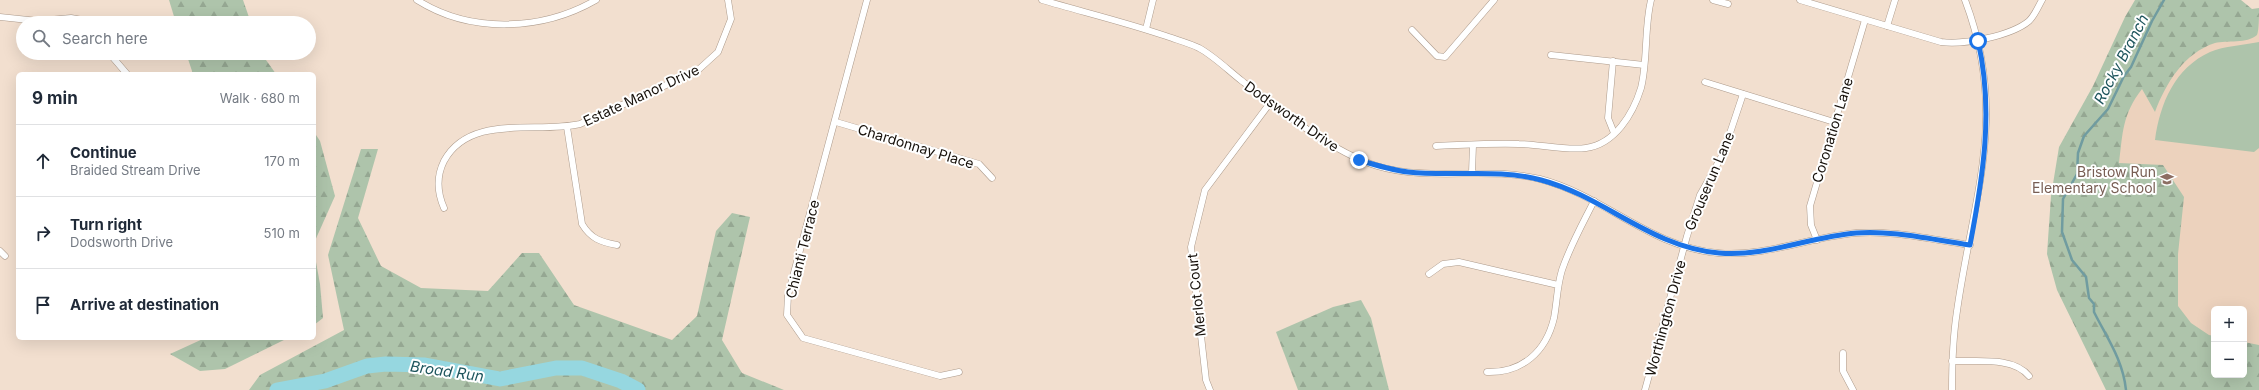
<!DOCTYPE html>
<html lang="en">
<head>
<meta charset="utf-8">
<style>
  :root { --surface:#fff; --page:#f6f6f7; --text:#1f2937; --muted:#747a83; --line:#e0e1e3 }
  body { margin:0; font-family:Inter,sans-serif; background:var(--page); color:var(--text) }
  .controls { position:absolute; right:12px; bottom:12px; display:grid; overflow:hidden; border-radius:6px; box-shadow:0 4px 16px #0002 }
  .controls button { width:36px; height:36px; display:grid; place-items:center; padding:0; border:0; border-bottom:1px solid var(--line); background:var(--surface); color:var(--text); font:20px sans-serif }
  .stop { position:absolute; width:12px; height:12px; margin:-9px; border:3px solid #1a73e8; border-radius:50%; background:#fff }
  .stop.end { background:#1a73e8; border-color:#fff; box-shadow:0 1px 4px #0008 }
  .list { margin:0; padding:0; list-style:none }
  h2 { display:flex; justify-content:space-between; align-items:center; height:52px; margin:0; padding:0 16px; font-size:17px }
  h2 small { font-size:13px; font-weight:400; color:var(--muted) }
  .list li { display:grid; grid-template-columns:26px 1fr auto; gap:12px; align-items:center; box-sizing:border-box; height:72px; padding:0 16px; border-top:1px solid var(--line) }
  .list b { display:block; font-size:15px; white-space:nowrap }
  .list p { margin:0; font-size:13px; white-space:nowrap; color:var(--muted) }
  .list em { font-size:13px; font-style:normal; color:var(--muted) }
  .icon { flex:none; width:22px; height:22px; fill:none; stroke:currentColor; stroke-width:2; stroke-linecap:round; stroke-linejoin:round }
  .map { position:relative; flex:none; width:2259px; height:390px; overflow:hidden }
  .search { position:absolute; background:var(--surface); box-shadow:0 4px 16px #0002; left:16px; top:16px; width:300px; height:44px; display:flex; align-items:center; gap:10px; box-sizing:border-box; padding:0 14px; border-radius:22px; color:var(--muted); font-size:15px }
  .panel { position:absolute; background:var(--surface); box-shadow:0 4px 16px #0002; left:16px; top:72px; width:300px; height:268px; border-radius:6px }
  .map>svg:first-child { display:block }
  .built { fill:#ecd2bd }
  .grass { fill:#aec4ab }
  .forest { fill:url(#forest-firs) }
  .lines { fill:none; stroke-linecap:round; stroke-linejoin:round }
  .stream { stroke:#709ca0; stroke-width:2.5 }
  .river { stroke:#96d7e0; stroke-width:15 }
  .minor-casing { stroke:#ac9a8b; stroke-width:7 }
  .minor { stroke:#fff; stroke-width:6 }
  .route { stroke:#1a73e8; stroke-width:5 }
  .labels { text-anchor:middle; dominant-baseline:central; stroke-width:4; stroke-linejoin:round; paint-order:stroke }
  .street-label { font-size:14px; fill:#17110b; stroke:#fff }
  .education-label { font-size:14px; fill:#785e54; stroke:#fff; text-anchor:end }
  .water-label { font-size:15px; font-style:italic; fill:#1e555d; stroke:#fff }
</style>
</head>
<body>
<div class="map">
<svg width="2259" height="390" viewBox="0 0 2259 390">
  <defs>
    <pattern id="forest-firs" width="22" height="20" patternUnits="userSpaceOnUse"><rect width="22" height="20" fill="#aec4ab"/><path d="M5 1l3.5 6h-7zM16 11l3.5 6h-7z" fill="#95a792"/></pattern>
  </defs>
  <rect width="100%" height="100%" fill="#f2dfcf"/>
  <!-- built -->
  <polygon class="built" points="2259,15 2259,377 2244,375 2244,309 2214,309 2214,367 2212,369 2084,142 2128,62"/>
  <!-- grass -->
  <path class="grass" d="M2259,42V148L2254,152L2155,140C2160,103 2175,68 2210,52C2224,46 2244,45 2259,42Z"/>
  <!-- forest -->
  <g class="forest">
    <polygon points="169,0 243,0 251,23 176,23"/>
    <path d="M2135,0H2241L2252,9L2259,8C2259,15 2259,31 2257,35C2247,44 2227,40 2215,43C2184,53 2166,83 2155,112L2142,89C2122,115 2123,132 2119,163L2163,165L2184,197L2178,254V306L2191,323L2209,335L2214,336V375H2244V342L2259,345V390H2106L2057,290L2047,254L2051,196L2059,147L2093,86L2125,17Z"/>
    <polygon points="186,53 261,53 276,74 193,74"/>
    <polygon points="314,132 320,141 335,196 314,243"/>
    <polygon points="361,149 378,149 358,218 381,266 421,288 488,291 522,253 539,253 574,305 672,340 697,316 716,231 732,213 750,217 722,340 742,373 784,390 249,390 260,375 344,330 328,255"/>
    <polygon points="314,251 320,284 323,318 314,325"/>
    <polygon points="1361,300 1371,318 1389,390 1298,390 1276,332 1333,307"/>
    <polygon points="205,338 288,338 225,369 200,371 170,354"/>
  </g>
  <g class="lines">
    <!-- stream -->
    <path class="stream" d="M2126,390C2123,360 2107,338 2094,312V304L2089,298L2086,277L2072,260L2062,232L2063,199L2077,174L2078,153L2084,136L2108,109L2124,76L2131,67L2152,21L2164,0"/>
    <!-- river -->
    <polyline class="river" points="277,390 325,381 367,366 386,364 425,365 500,379 556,368 582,368 621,381 638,390"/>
    <!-- minor casing -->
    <g class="minor-casing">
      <g id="minor">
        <path d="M417,0C471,34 542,31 596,0"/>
        <polyline points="867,0 788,295 787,315 803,338 940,376 959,372"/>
        <path d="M1042,0C1083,12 1125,22 1166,36C1177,40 1189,43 1199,48C1214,56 1229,71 1242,81C1278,109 1334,153 1377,166C1430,182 1487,166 1540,179C1605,196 1649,247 1718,253C1766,257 1809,237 1856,233C1893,230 1933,240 1970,245"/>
        <polyline points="1713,0 1728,4"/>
        <path d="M1800,0L1941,42C1964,45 2011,36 2029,21C2035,15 2038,7 2042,0"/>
        <polyline points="0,17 38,21 71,18 99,23"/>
        <polyline points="1887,26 1895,0"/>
        <polyline points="1146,29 1153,0"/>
        <polyline points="1412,30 1437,56 1445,57 1494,0"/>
        <polyline points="88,53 104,53"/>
        <polyline points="109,53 127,74"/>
        <polyline points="1551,55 1644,65"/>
        <polyline points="1613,61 1608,118 1614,133"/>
        <polyline points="1705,82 1834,122"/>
        <polyline points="836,122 979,164 992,178"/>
        <path d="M567,127L582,224C591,239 601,242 617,245"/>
        <path d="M1436,146C1464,145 1491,143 1519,144C1539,144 1566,151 1586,148C1615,144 1633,114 1641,88C1648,60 1644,29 1651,0"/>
        <polyline points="1472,172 1473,145"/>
        <path d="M444,208C437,192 436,177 444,161C470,113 537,134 580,124L697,71L718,52L731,19L728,0"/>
        <polyline points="1817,240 1811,225 1810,206 1865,20"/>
        <polyline points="0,251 5,256"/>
        <polyline points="1429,274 1443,264 1459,262 1558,285"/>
        <polyline points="1843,353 1843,371 1853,390"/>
        <path d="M1952,361C1976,362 2013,356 2029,376"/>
        <path d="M1487,372C1522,373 1546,352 1554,318C1557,302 1557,286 1562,270C1570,246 1583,223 1594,201"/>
        <polyline points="1210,390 1206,380 1191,247 1205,190 1270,103"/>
        <polyline points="1645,390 1687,236 1700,195 1723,154 1743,94"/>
        <path d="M1952,390C1952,364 1953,337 1957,311C1973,197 2009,116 1965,0"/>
      </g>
    </g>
    <!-- minor -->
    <use href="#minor" class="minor"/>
  </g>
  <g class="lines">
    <!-- route -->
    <path class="route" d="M1359,160C1375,165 1391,170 1408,172C1453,177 1497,168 1541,180C1605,197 1650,247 1719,253C1766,257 1809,237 1856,233C1893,230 1933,240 1970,245C1983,177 1994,110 1978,41"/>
  </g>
  <!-- icons -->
  <defs>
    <g id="school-bare" transform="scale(1.08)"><path d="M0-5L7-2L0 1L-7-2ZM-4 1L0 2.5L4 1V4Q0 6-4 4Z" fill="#8d6e63" stroke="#fff" stroke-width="2.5" paint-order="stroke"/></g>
  </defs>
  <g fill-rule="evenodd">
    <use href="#school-bare" x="2167" y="179"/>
  </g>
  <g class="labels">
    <!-- street labels -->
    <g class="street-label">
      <text transform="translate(641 95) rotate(-25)">Estate Manor Drive</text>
      <text transform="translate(1292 116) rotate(35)">Dodsworth Drive</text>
      <text transform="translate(1832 130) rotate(-73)">Coronation Lane</text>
      <text transform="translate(916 146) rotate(17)">Chardonnay Place</text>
      <text transform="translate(1709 181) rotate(-67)">Grouserun Lane</text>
      <text transform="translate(802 249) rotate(-76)">Chianti Terrace</text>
      <text transform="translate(1196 295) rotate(-96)">Merlot Court</text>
      <text transform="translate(1665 318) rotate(-75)">Worthington Drive</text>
    </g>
    <!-- education labels -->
    <g class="education-label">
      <text x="2156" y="171">Bristow Run<tspan x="2156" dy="16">Elementary School</tspan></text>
    </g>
    <!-- water labels -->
    <g class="water-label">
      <text transform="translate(2121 59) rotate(-62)">Rocky Branch</text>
      <text transform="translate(447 371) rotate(8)">Broad Run</text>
    </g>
  </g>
</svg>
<div class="controls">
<button>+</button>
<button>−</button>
</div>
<div class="stop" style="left:1978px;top:41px"></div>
<div class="stop end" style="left:1359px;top:160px"></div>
<div class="search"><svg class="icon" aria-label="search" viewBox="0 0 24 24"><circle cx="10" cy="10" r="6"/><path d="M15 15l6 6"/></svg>Search here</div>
<section class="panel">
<h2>9 min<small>Walk · 680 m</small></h2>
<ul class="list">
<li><svg class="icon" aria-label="ahead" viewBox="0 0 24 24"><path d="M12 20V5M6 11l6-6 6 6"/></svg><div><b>Continue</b><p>Braided Stream Drive</p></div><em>170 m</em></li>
<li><svg class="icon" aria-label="right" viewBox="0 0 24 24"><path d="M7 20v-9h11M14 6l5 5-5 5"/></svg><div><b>Turn right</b><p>Dodsworth Drive</p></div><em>510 m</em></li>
<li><svg class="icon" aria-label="arrive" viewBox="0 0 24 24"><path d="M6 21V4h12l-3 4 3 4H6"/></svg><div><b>Arrive at destination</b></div></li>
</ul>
</section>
</div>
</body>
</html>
